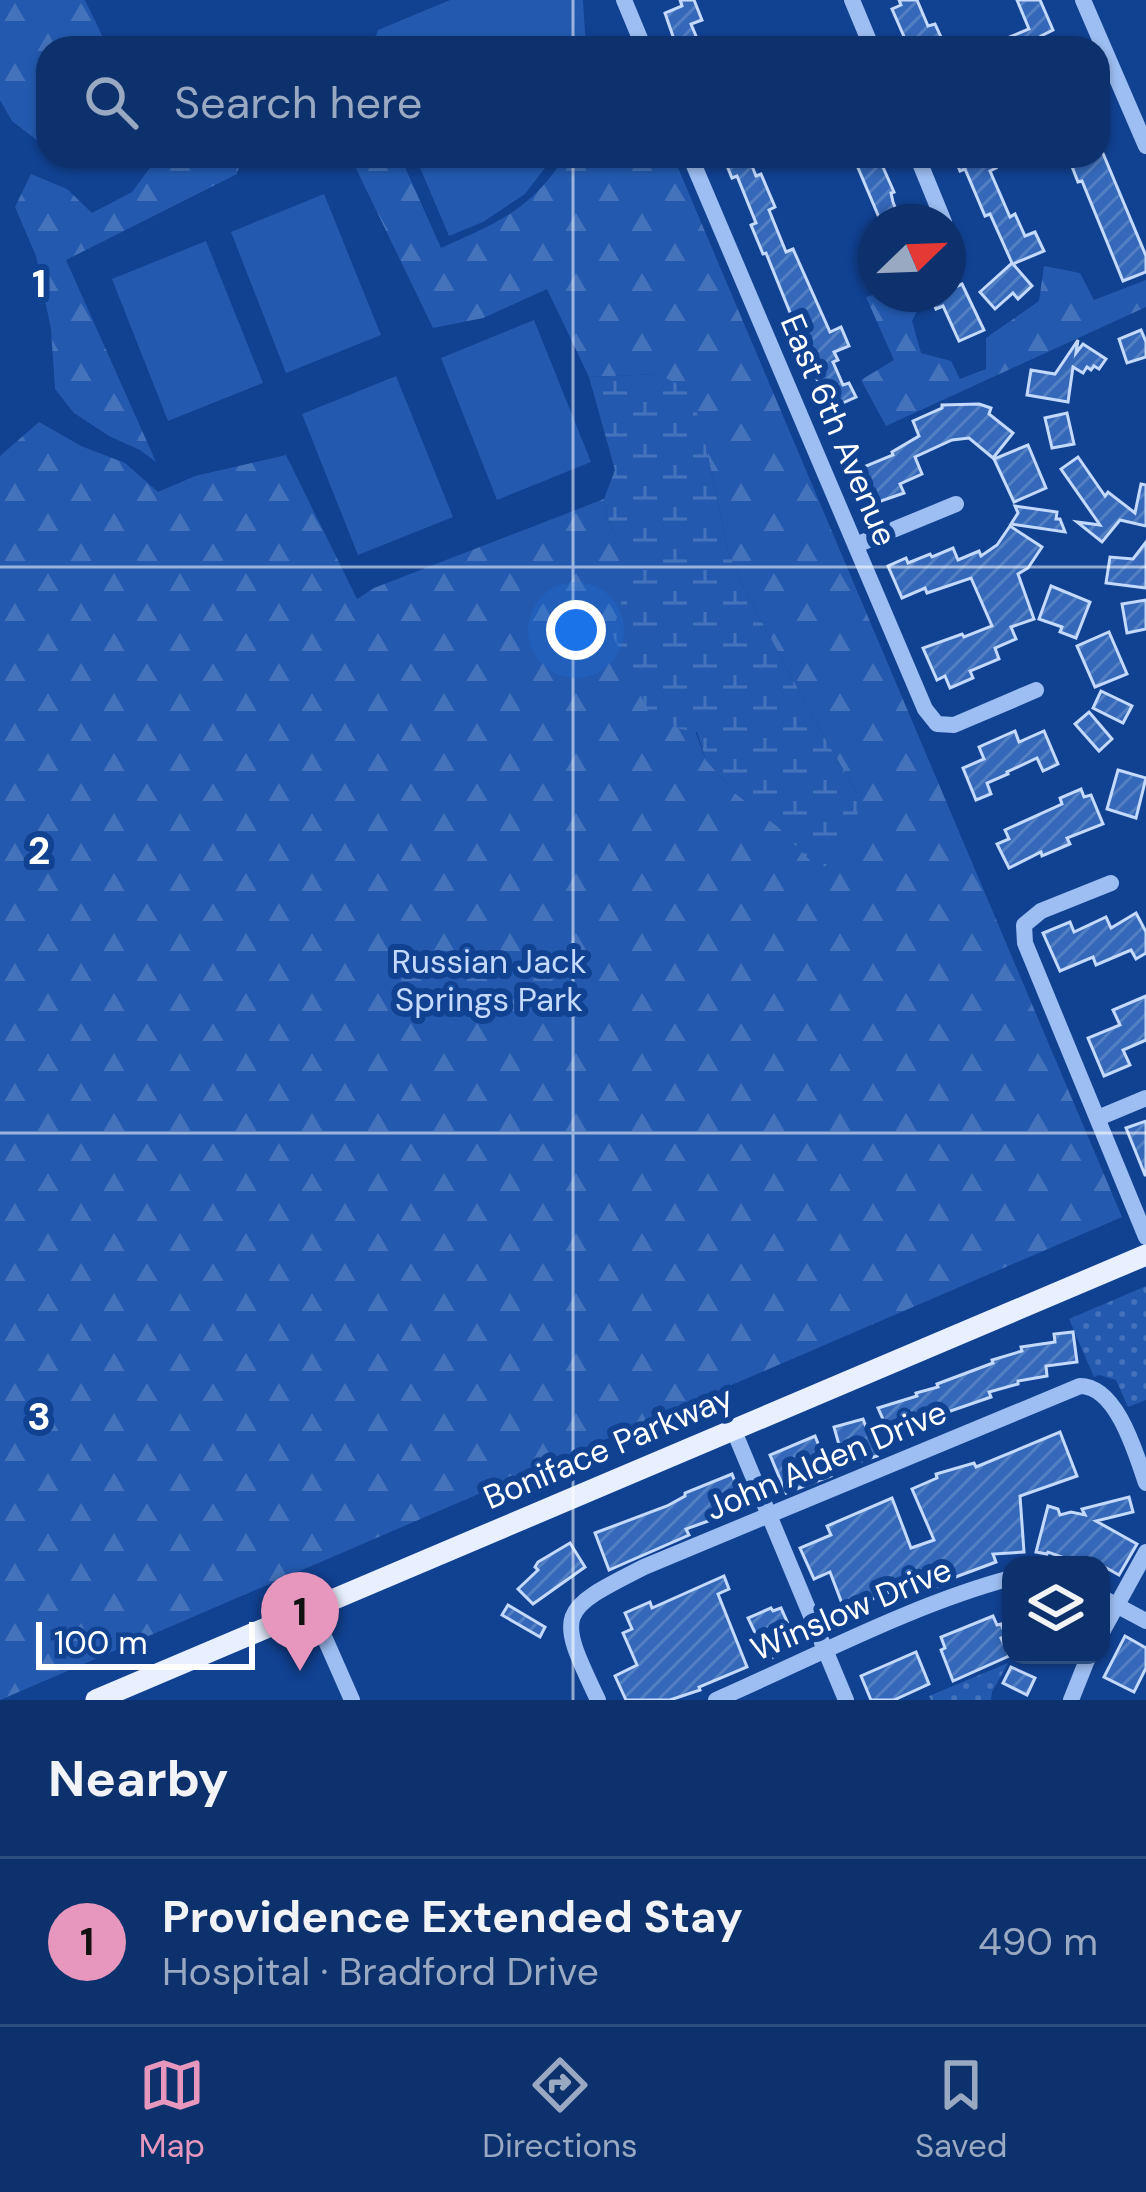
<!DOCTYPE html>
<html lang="en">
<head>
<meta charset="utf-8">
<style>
  :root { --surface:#0d316d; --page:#163972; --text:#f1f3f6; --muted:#9aa9c2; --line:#2d4c80; --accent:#e797bd }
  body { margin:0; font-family:"DM Sans",sans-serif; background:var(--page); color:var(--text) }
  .controls { position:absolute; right:36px; bottom:36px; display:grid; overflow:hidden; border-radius:24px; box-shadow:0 3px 9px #0004 }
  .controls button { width:108px; height:108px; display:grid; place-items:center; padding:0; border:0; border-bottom:3px solid var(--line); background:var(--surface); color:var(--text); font:60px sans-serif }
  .compass { position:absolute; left:858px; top:204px; width:108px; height:108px; border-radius:50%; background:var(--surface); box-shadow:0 3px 9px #0004; rotate:67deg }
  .scale { position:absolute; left:36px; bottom:30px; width:219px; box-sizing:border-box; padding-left:12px; border:6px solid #fff; border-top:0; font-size:33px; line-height:42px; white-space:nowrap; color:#fff; -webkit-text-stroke:9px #114191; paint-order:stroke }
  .you { position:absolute; left:576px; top:630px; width:42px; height:42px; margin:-30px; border:9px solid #fff; border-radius:50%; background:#1a73e8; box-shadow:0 0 0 18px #1a73e833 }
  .badge { display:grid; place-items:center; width:78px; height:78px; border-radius:50%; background:var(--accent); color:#111; font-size:39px; font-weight:700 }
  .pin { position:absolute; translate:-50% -99px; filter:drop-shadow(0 3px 6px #0008) }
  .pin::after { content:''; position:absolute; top:63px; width:42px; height:36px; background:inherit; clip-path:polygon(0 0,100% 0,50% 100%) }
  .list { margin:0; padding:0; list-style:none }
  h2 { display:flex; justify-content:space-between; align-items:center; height:156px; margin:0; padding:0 48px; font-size:51px }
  h2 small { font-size:39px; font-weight:400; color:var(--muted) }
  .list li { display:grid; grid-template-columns:78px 1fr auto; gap:36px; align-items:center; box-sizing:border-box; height:168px; padding:0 48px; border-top:3px solid var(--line) }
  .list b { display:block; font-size:45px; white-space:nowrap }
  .list p { margin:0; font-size:39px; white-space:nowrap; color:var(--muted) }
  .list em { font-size:39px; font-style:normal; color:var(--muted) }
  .icon { flex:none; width:66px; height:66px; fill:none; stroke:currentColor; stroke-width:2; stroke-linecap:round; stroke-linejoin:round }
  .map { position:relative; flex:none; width:1146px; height:1700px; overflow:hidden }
  .search { position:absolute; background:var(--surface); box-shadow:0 3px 9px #0004; left:36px; right:36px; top:36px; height:132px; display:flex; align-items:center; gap:30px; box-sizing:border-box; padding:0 42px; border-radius:36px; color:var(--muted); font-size:45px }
  .sheet { height:324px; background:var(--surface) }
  nav { display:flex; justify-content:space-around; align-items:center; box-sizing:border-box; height:168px; border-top:3px solid var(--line); background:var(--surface); font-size:33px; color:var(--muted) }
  nav a { display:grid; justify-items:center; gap:6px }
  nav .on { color:var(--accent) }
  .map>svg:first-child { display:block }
  .grass { fill:url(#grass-dots) }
  .forest { fill:url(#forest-firs) }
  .wetland { fill:url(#wetland-marsh) }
  .garden { fill:#235ab0 }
  .building { fill:url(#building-hatch); stroke:#c4dafd; stroke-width:3 }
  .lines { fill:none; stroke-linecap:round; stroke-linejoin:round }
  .minor { stroke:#9dbef2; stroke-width:16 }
  .major { stroke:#e8f0ff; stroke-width:21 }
  .grid { fill:none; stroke:#fff; stroke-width:3; stroke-opacity:0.55 }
  .labels { text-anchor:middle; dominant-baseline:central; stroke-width:12; stroke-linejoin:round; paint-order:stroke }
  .street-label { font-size:33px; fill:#fff; stroke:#114191 }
  .park-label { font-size:33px; fill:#c4dafd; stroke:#114191 }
  .grid-label { font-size:39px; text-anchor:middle; font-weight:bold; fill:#fff; stroke:#114191; stroke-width:12; stroke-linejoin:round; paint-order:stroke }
</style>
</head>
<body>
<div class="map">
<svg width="1146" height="1700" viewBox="0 0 1146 1700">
  <defs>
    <pattern id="grass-dots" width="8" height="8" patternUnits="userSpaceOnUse" patternTransform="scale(3)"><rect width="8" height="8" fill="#235ab0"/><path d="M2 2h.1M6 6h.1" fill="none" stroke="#4473bc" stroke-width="1.8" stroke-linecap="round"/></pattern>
    <pattern id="forest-firs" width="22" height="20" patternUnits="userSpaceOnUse" patternTransform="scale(3)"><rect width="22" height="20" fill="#235ab0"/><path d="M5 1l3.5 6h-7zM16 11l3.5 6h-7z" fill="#4473bc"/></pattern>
    <pattern id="wetland-marsh" width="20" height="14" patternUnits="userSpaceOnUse" patternTransform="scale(3)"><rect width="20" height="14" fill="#235ab0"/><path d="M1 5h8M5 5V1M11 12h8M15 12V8" fill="none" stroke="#4473bc"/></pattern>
    <pattern id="building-hatch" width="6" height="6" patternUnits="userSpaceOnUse" patternTransform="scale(3)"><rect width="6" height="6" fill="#3568b8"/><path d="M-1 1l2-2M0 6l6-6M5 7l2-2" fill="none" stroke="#537fc3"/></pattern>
  </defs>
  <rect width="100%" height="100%" fill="#114191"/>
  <!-- grass -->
  <g class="grass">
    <polygon points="1146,1286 1146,1400 1128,1407 1116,1380 1099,1375 1094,1377 1069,1319"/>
    <polygon points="1008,1663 992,1692 991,1700 931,1700 929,1696"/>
  </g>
  <!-- forest -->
  <g class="forest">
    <polygon points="0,0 85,0 108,48 48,48 48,134 38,141 12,121 0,100"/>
    <polygon points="155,156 242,156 237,174 66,260 156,462 140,450 109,436 74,413 55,389 51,329 36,256 15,207 31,174 67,189 92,213 132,192 155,161"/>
    <path d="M350,156H400L441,248C496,223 532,210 565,156H673L1122,1217L0,1700V456L39,422L81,446L125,463L158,492L195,476L286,455L357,599L374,588L604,499L610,525L634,569L706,760L735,793L777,826L857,793L820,730L742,585L727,548L705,442L658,374L589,377L547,289L483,318L433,328Z"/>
    <polygon points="1044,266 1080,273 1094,300 1146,280 1146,307 886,426 861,380 894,360 866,297 876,294 923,294 924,297 912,321 921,353 951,361 960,379 986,369 986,338 1039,301"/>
  </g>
  <!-- wetland -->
  <polygon class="wetland" points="658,374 691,391 705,442 727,548 742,585 820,730 857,793 858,832 831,864 818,869 777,826 735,793 706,760 697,732 654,724 612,634 632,566 610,525 604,499 615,470 589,377"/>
  <!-- garden -->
  <g class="garden">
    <polygon points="450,0 583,0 586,48 371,48 378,30"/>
    <polygon points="415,156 554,156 525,194 483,222 449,236"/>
    <polygon points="324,194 381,335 286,373 231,232"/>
    <polygon points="206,241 263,383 168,421 112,279"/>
    <polygon points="534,320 591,462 497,500 441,358"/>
    <polygon points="396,376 453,517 358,555 302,414"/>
  </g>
  <!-- building -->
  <g class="building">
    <polygon points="680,0 694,0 702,20 691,24 701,48 677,48 665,13 682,6"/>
    <polygon points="899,0 917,0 928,26 935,24 946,48 909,48 892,9 901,5"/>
    <polygon points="1017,0 1040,0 1053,30 1041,36 1046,48 1012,48 1007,38 1029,29"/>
    <polygon points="1102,151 1146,256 1146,272 1123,281 1082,181 1078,182 1071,164 1089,156 1098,156"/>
    <polygon points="723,156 748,156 756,176 761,174 775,207 769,210 786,252 793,249 830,332 841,327 849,346 834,352 838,360 833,362 843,385 849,383 856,397 829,409 766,253 763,254 751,225 756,223 737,176 732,178"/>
    <polygon points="853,156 878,156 894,192 891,193 893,202 901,222 881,222"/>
    <polygon points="954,156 995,156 991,157 996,168 990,171 1010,217 1015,214 1025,236 1035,232 1044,251 1013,264 1032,286 1018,299 1013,293 995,309 980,292 1012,263 990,214 985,216 965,169 960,171"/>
    <polygon points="962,284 984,330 959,341 943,306 936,309 931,298 948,294 948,290"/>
    <polygon points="1141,330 1146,342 1146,357 1127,363 1119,339"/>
    <polygon points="1078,340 1076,353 1083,344 1106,359 1099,369 1094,366 1091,370 1087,367 1083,373 1073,367 1068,402 1027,395 1031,370 1055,374"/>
    <polygon points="979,404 991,408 989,414 1013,433 993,458 969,438 952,440 915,457 922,474 900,484 904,493 864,507 849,473 893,455 892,452 919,436 913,421 942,408 942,405"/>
    <polygon points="1067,413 1074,444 1052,448 1045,418"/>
    <polygon points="1028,445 1046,488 1014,502 994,459"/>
    <polygon points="1078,457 1105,496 1108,492 1135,513 1141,484 1146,485 1146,526 1120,520 1102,542 1077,522 1100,525 1061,469"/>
    <polygon points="1015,506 1057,512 1056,519 1060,519 1065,532 1011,524 1018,513"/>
    <polygon points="1010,526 1042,547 1028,568 1018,574 1034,619 1011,627 1016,639 995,648 999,659 970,671 973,678 950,688 945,676 937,680 923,648 962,634 964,637 992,626 971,578 927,593 925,588 902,598 888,566 906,558 908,563 930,554 932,557 953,548 958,560 979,551 981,556 997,545"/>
    <polygon points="1146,542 1146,588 1106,583 1110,557 1133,559"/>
    <polygon points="1051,586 1090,602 1076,638 1060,632 1062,627 1039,619"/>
    <polygon points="1146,600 1146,629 1127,633 1122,604"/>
    <polygon points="1109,632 1127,674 1095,687 1077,646"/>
    <polygon points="1101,691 1132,706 1123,723 1093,708"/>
    <polygon points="1089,712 1112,739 1099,751 1075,724"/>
    <polygon points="1015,731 1019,742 1044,731 1058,764 1043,771 1037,758 1007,772 1008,774 987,783 991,794 976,800 963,768 984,759 979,747"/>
    <polygon points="1118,770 1146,778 1136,818 1107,809"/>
    <polygon points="1081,789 1084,797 1091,795 1103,824 1067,838 1070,844 1042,856 1041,852 1009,868 997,844 1009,839 1005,830 1062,804 1060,798"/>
    <polygon points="1136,913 1146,932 1146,953 1136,959 1131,950 1096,965 1093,957 1060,971 1043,933 1070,922 1074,932 1106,917 1111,928"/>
    <polygon points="1146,996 1146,1040 1123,1050 1130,1065 1104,1076 1088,1038 1120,1025 1113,1010"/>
    <polygon points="1146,1121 1146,1175 1145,1175 1126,1128"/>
    <polygon points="1073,1332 1077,1362 1046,1366 1047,1376 1018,1381 1018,1384 989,1392 991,1397 936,1416 938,1425 891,1437 878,1408 917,1396 916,1393 938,1387 937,1384 993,1363 992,1360 1022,1351 1021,1347 1055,1342 1054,1334"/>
    <polygon points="863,1419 877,1456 845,1466 834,1427"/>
    <polygon points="1060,1432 1077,1476 1020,1496 1024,1552 993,1554 996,1562 942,1582 942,1585 926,1590 924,1584 896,1596 894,1590 858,1605 859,1609 846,1614 830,1572 814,1579 800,1548 831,1535 827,1526 892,1498 911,1548 934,1540 912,1489 937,1478 936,1474 974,1463 976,1467"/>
    <polygon points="815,1436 831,1476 786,1493 770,1455"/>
    <polygon points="732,1474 743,1503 713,1516 714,1519 686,1529 689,1535 609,1570 595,1533 667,1506 685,1496 685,1493"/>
    <polygon points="1129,1497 1133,1512 1096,1521 1137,1544 1119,1575 1101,1565 1084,1565 1048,1552 1047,1554 1036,1552 1048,1506 1058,1509 1060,1515 1071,1512 1085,1515 1082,1509"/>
    <polygon points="570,1543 585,1567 533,1604 518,1589 538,1570 535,1567 538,1562"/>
    <polygon points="724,1576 729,1589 718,1594 747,1667 699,1687 700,1690 670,1700 626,1700 615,1676 637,1665 623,1633 632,1629 625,1613 650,1602 652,1608"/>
    <polygon points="508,1605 545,1627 540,1637 502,1615"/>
    <polygon points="771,1608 773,1611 781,1608 797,1644 768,1660 748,1618"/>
    <polygon points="993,1616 997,1625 1001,1624 1006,1636 1001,1638 1009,1656 953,1681 941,1650 945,1648 941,1637"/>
    <polygon points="1125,1636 1146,1648 1146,1668 1134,1692 1104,1677"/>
    <polygon points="916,1652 929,1684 894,1700 871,1700 861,1676"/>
    <polygon points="1011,1667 1035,1678 1027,1695 1003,1683"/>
  </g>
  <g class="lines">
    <!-- minor -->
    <g class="minor">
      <polyline points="624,0 644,48"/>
      <polyline points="852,0 872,48"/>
      <polyline points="1083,0 1146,146"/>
      <polyline points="690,156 925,709 937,724 954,725 1036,690"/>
      <polyline points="917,156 944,222"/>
      <polyline points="948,232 956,252"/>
      <polyline points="856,545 956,504"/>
      <polyline points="1111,883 1041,911 1024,925 1025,943 1146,1237"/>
      <polyline points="1098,1118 1146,1098"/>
      <polyline points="734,1431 846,1700"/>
      <polyline points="1101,1597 1146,1621"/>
      <polyline points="311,1607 352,1700"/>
      <polyline points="1101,1634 1146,1552"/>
      <path d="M598,1700C556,1612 557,1611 644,1567L1080,1386C1117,1386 1136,1454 1146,1483"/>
      <path d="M716,1700C810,1659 913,1604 1011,1578"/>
      <polyline points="1071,1700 1089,1655"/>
    </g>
    <!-- major -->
    <polyline class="major" points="96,1700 1146,1255"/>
  </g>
  <!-- grid -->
  <path class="grid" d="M573,0V48M573,156V1700M0,567H1146M0,1133H1146"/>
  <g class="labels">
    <!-- street labels -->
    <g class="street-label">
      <text transform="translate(839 430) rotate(67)">East 6th Avenue</text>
      <text transform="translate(608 1447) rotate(-23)">Boniface Parkway</text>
      <text transform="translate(826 1460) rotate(-23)">John Alden Drive</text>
      <text transform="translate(851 1609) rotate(-23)">Winslow Drive</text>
    </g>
    <!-- park labels -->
    <g class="park-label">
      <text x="489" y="961">Russian Jack<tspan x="489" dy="38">Springs Park</tspan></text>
    </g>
  </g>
  <g class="grid-label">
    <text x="39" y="297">1</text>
    <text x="39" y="864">2</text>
    <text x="39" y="1430">3</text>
  </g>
</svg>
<div class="controls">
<button><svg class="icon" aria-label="layers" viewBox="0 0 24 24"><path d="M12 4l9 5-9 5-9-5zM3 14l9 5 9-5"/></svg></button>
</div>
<svg class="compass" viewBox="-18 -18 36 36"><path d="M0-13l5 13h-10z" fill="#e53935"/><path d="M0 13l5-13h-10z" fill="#9aa9c2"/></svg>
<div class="scale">100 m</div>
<div class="you"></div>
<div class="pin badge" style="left:300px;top:1671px">1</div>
<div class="search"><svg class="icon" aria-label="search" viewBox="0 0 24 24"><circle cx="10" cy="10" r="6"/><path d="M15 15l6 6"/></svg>Search here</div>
</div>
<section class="sheet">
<h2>Nearby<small></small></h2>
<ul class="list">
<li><span class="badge">1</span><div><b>Providence Extended Stay</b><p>Hospital · Bradford Drive</p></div><em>490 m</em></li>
</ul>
</section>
<nav>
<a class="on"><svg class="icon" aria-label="map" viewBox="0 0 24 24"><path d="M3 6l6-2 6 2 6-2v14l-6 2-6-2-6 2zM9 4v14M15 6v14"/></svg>Map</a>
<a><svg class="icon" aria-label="directions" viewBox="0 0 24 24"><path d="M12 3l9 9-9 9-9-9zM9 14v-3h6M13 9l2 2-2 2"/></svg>Directions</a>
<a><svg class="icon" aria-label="saved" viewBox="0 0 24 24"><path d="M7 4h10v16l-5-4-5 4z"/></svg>Saved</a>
</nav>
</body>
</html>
